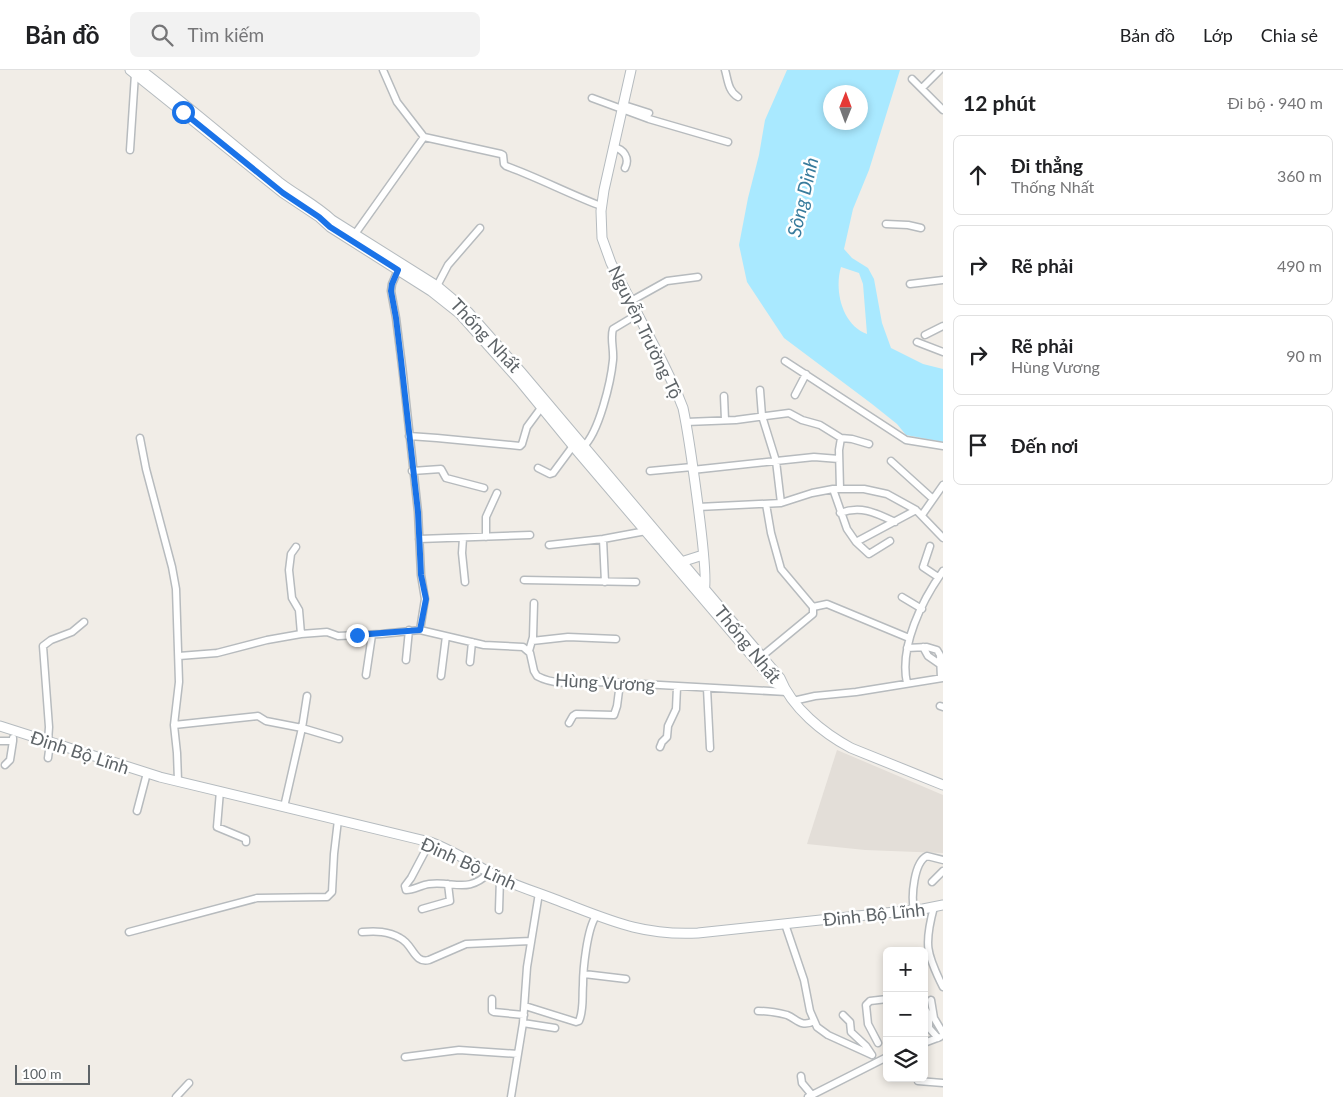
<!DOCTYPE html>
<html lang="vi">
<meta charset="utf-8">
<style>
body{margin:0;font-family:Lato,sans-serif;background:#f2f2f2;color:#202124}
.controls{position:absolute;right:15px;bottom:15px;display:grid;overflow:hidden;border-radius:8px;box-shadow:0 2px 8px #0003}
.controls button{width:45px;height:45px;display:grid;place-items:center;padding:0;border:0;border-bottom:1px solid #e0e0e0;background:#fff;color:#202124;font:25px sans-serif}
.compass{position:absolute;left:823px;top:15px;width:45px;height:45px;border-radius:50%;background:#fff;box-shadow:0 2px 8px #0003;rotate:1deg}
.scale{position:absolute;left:15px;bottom:12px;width:75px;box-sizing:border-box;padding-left:5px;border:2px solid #5e6468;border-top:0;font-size:14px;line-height:18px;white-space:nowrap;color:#5e6468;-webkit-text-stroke:4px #fff;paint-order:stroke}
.stop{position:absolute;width:15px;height:15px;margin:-11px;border:4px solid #1a73e8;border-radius:50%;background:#fff}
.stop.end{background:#1a73e8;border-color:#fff;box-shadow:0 1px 5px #0008}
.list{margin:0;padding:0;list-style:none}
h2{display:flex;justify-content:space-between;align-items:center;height:65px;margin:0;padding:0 20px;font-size:21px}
h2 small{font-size:16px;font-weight:400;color:#757577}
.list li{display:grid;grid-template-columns:32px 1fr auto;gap:15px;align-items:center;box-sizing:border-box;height:80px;margin:0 10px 10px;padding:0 10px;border:1px solid #e0e0e0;border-radius:8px}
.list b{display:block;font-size:19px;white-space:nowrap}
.list p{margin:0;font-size:16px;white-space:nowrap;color:#757577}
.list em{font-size:16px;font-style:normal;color:#757577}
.icon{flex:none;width:28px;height:28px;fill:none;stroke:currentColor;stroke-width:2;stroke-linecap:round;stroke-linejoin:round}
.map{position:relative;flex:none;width:943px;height:1027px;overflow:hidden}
header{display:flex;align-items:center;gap:30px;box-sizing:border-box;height:70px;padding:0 25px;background:#fff;border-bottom:1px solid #e0e0e0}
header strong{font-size:24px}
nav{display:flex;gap:28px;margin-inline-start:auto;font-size:18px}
.search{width:350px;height:45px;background:#f2f2f2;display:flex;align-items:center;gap:12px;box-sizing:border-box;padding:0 18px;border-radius:8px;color:#757577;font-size:19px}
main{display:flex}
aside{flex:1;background:#fff}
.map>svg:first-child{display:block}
.education{fill:#e3ded8}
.water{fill:#a9e9ff;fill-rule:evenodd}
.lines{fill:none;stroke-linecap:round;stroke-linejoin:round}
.street-casing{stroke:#b7bbbe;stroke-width:9}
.secondary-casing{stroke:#b5bbbf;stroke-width:11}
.street{stroke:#fff;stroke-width:6}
.secondary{stroke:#fff;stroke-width:9}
.route{stroke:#1a73e8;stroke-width:6}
.labels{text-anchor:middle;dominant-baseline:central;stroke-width:5;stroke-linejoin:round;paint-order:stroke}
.street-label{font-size:18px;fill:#5e6468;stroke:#fff}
.water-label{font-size:19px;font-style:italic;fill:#377b9c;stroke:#fff}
</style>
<header>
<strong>Bản đồ</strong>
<div class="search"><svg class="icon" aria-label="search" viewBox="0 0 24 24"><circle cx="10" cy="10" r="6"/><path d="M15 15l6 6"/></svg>Tìm kiếm</div>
<nav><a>Bản đồ</a><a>Lớp</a><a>Chia sẻ</a></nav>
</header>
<main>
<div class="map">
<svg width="943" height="1027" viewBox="0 0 943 1027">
<rect width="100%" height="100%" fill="#f1ede7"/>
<path class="education" d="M837 680 943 725V783L865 780 807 774Z"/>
<path class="water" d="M787 0H900L869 100 853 139 844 179 852 188 868 198 874 209 882 253 891 278 923 294 943 299V372L906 365 897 354 872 334 784 268 747 212 739 175 748 128 759 85 765 50ZM831 22H861V52H831ZM841 197 859 203 863 214 867 264C842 255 834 220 841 197Z"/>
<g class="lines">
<g class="street-casing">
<path id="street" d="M383 0 397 32 424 67 501 84 503 85 504 94 506 96C539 108 569 124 601 136
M725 0C728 10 728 21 738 27
M912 9 943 40
M922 18 940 0
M592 28 649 49 728 72
M627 36 649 43
M613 77C624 79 630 88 625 98
M130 80 135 4
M886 154 908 155 921 158
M355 164 424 67
M398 200 392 214 391 221 396 248 403 304 418 442 421 505 425 529 420 560
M910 214 943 210
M437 216 448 195 480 158
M631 231 667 211 698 207
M925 265 943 256
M917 272 943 282
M785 291 906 370 943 376
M760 320 762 346 776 391 781 433
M795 325 806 304
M724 326 725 350
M686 352 736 350 789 343 802 350 820 355 841 368 852 369 869 374
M409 366 437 368 520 376 522 374 527 357 541 338
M140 368 146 399 172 497 176 519 179 612 174 655 177 683 178 711
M583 377C599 363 611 311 613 290 614 279 610 268 613 259L638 244
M891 391 933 429
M538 398 550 404 553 403 573 376
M692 400 814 387 839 389
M412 401 441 399 446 408 484 418
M650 401 692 397
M833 419 847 459 856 472 916 440
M840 419 839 380 841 368
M698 437 781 433 812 423 833 419H864L887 424 916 440 943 468
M840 443C861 435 876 443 895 452
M922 445 943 415
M486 467V447L497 423
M463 468 462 483 465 512
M419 469 530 465
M603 469 605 512
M856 472 869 484 890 471
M549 475 603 469 646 461
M930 476 923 497 938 507
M296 477 291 484 289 500 292 528 299 540 301 564
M524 510 636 512
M902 527 922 539
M813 537 827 534 909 568
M532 571 568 567 616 569
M923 577 928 586 941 595
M907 578 927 577 937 580 940 585 941 608
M529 581 533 567 534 533
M179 586 217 583 267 570 301 564 327 562 338 566 381 564 420 560 484 575 523 577 530 583 534 601 537 606C557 617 584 612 606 612L787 622
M761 587 813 544V537L781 499 771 463 766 434
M406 590 409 560
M470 592 472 572
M366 605 372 565
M441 606 446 566
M907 613C899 577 922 530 943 501
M707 618 710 678
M793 631 815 626 856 622 943 608
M940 636 943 637
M569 653 573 646 576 644 614 645 617 636 620 613
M174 655 258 646 266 651 302 658 307 626
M0 671H13V668
M48 672 49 657 43 576 51 570 72 562 84 552
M660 677 662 672 667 667 668 656 676 639 677 617
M48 688 50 673
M5 695 10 690 13 671
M220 721 217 757 246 769V772
M284 737 302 658 339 669
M137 741 147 703
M430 772 411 808 405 816 406 820C414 820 421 815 429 814 455 811 468 824 490 802
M932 812 943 801
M934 837C924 874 926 883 943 917
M422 839 450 831 448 814
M499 840 500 808
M914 840C911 826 914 792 927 786L943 790
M785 854 804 910 810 941 817 957 828 965 872 985
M129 862 257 828 327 827 332 822 334 784 338 750
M362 862C376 861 388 861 400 868 413 874 414 894 429 890L466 874 531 871
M584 904 626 909
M492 929V941L494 942 524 945
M931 930 934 948 943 963
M525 936 576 952 579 951C584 940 582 927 583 915 583 899 587 859 596 846
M924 937 929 946V958L938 968
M758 941C767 941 779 943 787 945 797 949 801 958 814 951
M843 945 850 952 851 962 866 976 872 985
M523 953 555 958
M878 973 868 954 866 935 870 931 887 929
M924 973 940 967
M405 987 459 980 518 984
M801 1006 802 1013 812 1025
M918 1011 943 1013
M176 1027 189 1013
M511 1027 523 953 527 897 539 823
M808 1027 887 987"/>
</g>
<g class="secondary-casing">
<path id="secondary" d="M130 0 283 123 319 147 330 157 431 221 460 244 519 310 578 382 775 613 783 617
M141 0C188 36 233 75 279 112 296 125 316 135 332 150L437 216 468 242 521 302 780 608C792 638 823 663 851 678L943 715
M631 0 604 120 601 141 602 168 611 193 661 289 675 318 683 338C688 361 710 506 704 521
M678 493 703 485
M0 656 160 707 430 772C454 781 475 795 498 807 516 816 536 822 554 829 607 849 640 866 698 863L923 839 943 835"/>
</g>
<use href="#street" class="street"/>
<use href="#secondary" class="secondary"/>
</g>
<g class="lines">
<path class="route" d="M183 42 283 123 319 147 330 157 398 200 392 214 391 221 396 248 401 290 418 442 421 505 426 529 420 560 357 565"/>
</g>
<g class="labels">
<g class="street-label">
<text transform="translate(646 262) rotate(64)">Nguyễn Trường Tộ</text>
<text transform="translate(486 265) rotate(47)">Thống Nhất</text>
<text transform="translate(748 574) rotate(51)">Thống Nhất</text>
<text transform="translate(605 612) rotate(3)">Hùng Vương</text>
<text transform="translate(80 682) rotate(18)">Đinh Bộ Lĩnh</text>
<text transform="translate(469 793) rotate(24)">Đinh Bộ Lĩnh</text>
<text transform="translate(874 844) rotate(-6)">Đinh Bộ Lĩnh</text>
</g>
<g class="water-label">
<text transform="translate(802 127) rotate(-77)">Sông Dinh</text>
</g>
</g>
</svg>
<div class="controls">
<button>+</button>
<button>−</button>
<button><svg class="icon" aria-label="layers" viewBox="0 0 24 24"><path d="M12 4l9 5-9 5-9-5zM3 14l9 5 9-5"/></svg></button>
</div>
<svg class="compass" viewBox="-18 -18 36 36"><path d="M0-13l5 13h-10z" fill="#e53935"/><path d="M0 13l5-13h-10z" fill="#757577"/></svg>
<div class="scale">100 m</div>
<div class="stop" style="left:183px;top:42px"></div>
<div class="stop end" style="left:357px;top:565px"></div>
</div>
<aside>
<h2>12 phút<small>Đi bộ · 940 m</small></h2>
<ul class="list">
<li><svg class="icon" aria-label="ahead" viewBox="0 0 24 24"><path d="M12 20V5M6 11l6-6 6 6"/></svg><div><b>Đi thẳng</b><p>Thống Nhất</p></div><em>360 m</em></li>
<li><svg class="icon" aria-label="right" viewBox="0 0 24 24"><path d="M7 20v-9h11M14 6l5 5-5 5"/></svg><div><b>Rẽ phải</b></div><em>490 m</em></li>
<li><svg class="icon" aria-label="right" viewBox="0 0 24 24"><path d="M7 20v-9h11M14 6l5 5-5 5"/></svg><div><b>Rẽ phải</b><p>Hùng Vương</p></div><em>90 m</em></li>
<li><svg class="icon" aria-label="arrive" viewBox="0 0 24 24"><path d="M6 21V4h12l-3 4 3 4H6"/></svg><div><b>Đến nơi</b></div></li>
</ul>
</aside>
</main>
